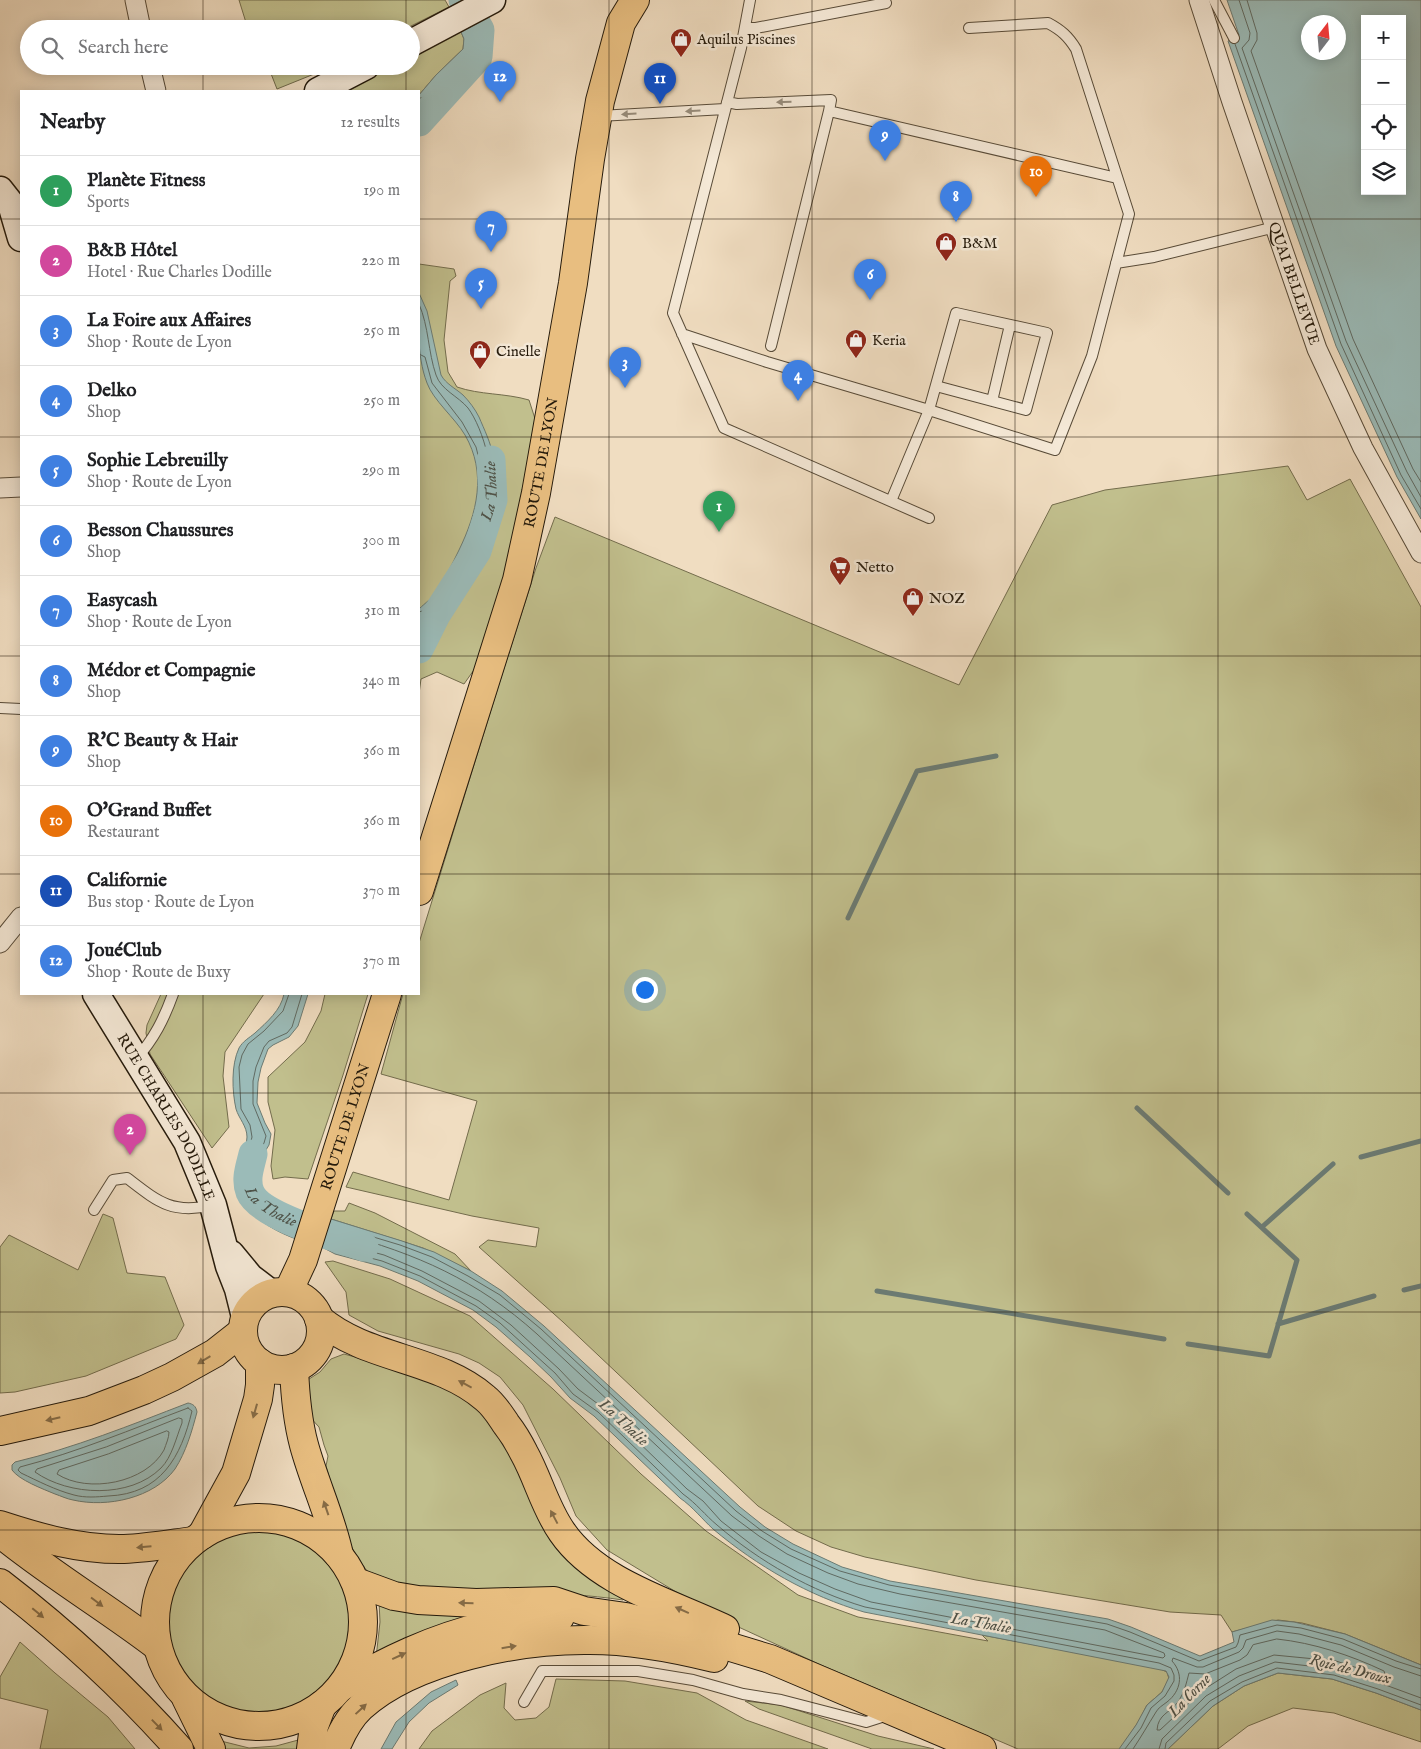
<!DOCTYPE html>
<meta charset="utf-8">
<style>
body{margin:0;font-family:"IM FELL English",serif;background:#f2f2f2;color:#202124}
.controls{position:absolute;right:15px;top:15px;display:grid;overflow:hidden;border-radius:0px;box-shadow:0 2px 12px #0003}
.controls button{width:45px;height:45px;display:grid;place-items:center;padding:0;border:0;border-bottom:1px solid #e0e0e0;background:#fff;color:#202124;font:25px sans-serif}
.compass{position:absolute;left:1301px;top:15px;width:45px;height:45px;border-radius:50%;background:#fff;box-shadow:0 2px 12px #0003;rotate:16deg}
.you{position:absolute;left:644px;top:989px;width:18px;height:18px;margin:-12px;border:4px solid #fff;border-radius:50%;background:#1a73e8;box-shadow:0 0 0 8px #1a73e833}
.badge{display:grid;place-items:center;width:32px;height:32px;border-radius:50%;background:#0b8043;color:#fff;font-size:16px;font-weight:700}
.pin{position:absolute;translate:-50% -41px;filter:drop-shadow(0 1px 2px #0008)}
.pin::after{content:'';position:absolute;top:26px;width:18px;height:15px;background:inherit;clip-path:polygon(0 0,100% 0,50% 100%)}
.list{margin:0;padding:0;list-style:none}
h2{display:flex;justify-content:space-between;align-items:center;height:65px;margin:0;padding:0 20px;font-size:21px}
h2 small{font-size:16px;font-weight:400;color:#757577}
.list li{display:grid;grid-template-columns:32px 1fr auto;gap:15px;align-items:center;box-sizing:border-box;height:70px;padding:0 20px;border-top:1px solid #e0e0e0}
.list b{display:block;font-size:19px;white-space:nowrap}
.list p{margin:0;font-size:16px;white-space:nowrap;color:#757577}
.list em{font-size:16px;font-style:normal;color:#757577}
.icon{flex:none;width:28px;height:28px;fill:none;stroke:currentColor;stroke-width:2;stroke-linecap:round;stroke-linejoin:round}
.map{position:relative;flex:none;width:1421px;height:1749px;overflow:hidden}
.search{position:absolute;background:#fff;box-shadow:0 2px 12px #0003;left:20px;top:20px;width:400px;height:55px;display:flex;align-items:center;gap:12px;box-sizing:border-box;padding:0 18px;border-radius:28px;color:#757577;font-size:19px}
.panel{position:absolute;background:#fff;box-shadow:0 2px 12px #0003;left:20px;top:90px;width:400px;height:905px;border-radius:0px}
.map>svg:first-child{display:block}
.green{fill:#c1bf8d;stroke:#736c4c}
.water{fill:#9bbbb8;stroke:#6c7b73;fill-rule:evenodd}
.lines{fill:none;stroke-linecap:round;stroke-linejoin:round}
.shore{stroke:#606a62;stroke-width:1}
.stream{stroke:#6c7b73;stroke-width:5}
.river{stroke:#9bbbb8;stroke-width:29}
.service-casing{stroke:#584b38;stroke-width:12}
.minor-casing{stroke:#584b38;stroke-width:21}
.secondary-casing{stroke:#251a0b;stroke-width:29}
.primary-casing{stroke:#251a0b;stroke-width:30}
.service{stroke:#f5e9d7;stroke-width:10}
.minor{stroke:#f5e9d7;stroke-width:19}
.secondary{stroke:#f5e9d7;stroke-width:26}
.primary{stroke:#e8be80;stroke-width:28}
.oneway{fill:#978c7b}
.oneway2{fill:#866c46}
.grid{fill:none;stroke:#251a0b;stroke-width:1;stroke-opacity:0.55}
.labels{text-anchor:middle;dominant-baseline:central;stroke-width:5;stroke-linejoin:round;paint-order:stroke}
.poi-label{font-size:15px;fill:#251a0b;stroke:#f5e9d7;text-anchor:start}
.street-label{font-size:15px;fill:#251a0b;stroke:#f5e9d7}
.water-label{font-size:16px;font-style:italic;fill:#4e5248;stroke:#f5e9d7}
</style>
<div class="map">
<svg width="1421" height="1749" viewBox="0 0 1421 1749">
<rect width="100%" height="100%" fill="#f0ddc1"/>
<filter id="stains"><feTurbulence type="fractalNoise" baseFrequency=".004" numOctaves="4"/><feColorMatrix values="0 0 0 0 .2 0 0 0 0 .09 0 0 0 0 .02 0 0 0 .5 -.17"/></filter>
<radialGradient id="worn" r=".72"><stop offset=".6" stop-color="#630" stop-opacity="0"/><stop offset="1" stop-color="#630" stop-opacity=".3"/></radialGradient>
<path class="green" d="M239 0H445L449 7 405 29H248Z
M458 25 464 39 463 49 436 75 419 95V91H347L360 81 386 66H411V52Z
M268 66H334L277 89Z
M419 224V264L454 269 456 276 450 281 444 340 448 372 457 387C480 395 505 393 529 400L538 428 523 503 483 657 464 684 437 672 421 679 419 694Z
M1288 466 1307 500 1350 479 1421 607V1665L1345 1634 1302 1623 1278 1620 1232 1632 1221 1615 1170 1612 976 1580 865 1557 831 1547 796 1531 758 1506 563 1322 479 1247 488 1240 536 1247 539 1228 472 1216 346 1187 353 1172 449 1200 477 1101 381 1074 403 994H419V943L499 684 536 568 555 517 959 685 1052 505 1105 490Z
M161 994H264L225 1052 223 1076 229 1127 212 1148 150 1054 146 1033 147 1025Z
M325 994H368L343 1075 308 1179 285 1177 273 1179 271 1166 275 1130 268 1102V1077L305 1042 321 1011Z
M349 1203 375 1213 455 1254 471 1271 423 1248 331 1219 334 1211H345Z
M103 1214 113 1218 127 1273 165 1277 184 1325 176 1339 86 1376 15 1392 0 1393V1247L9 1235 78 1270Z
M333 1261 390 1279 470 1316 553 1389 641 1474 706 1531 798 1595 858 1617 988 1641 982 1635 1158 1668 1167 1672 1169 1679 1162 1692 1147 1705 1139 1721 1120 1749H1018L821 1665 719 1618 607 1550 576 1516 560 1478 523 1405 500 1377 479 1363 459 1354 378 1331 349 1315 346 1292 325 1262Z
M344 1354 439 1380 469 1397 628 1595 623 1600C589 1595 554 1593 520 1592 475 1590 427 1596 384 1581 379 1579 373 1578 370 1574 343 1545 337 1502 326 1466L328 1456 324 1445 319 1427 307 1414 306 1381 320 1372 331 1359Z
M167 1625a94 94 0 1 1 188 0a94 94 0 1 1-188 0Z
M379 1601 469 1612 471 1620 376 1658 380 1622Z
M20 1642 55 1673 108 1717 135 1749H40L48 1710 0 1698V1677Z
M1278 1673 1332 1679 1376 1693 1421 1710V1742L1334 1713 1293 1708 1248 1726 1218 1749H1168L1213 1706 1244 1686Z
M556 1679 625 1681 697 1693 746 1720 828 1749H419L432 1731 480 1695 506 1683 504 1708 515 1720 536 1718 549 1707Z
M745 1701 781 1705 878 1736 934 1749H872L759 1709Z
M213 1739 249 1748 276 1746 302 1739V1749H218Z"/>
<path class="water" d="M1227 0H1421V519L1397 477 1336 346 1228 41 1239 35ZM1365 19H1402V191H1365ZM1308 22H1338V52H1308Z
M479 14 488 35V39L483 49 463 75 419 121V95L436 75 463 49 464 39 458 25Z
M419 293 427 311 441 375C446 384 455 388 463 395 469 401 475 409 479 417 484 429 491 443 493 456 500 500 477 561 453 597 441 615 427 629 419 648V609C425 603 433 598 437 590 446 578 452 564 459 550 477 513 487 473 465 435 455 418 433 400 427 383 416 354 419 323 419 293Z
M284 994H308L298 1026 289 1037 273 1045 268 1049 261 1068 258 1082 257 1103 265 1123 271 1134 269 1145 261 1158 257 1173 256 1186 241 1200C226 1179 246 1158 247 1137 247 1126 239 1119 236 1109 232 1091 231 1065 239 1048 243 1041 249 1038 255 1033 267 1022 281 1010 284 994Z
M262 1194 276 1205 304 1214 296 1239C277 1232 262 1223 248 1210Z
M331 1219 402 1241 434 1252 471 1271 502 1291 544 1326 740 1507 765 1527 793 1544 842 1567 890 1581 1108 1619 1131 1627 1200 1656 1234 1642 1232 1632 1272 1620 1294 1622 1345 1634 1421 1665V1710L1376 1693 1332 1679 1278 1673 1244 1686 1213 1706 1168 1749H1119L1136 1725 1147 1705 1162 1692 1169 1677 1166 1671 864 1612C809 1596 757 1566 713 1529 702 1519 693 1507 680 1498L594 1416 570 1398 551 1377 530 1357 496 1327 473 1310 418 1281 380 1266 335 1254 322 1247Z
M188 1403C193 1404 196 1406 197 1412 192 1431 186 1452 175 1469 154 1498 107 1508 73 1500 67 1499 61 1496 55 1494 43 1489 19 1480 12 1470V1465L15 1462C74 1448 131 1425 188 1403Z
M456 1680 458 1685 429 1703 409 1722 392 1749H381L396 1722 431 1692Z"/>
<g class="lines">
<path class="shore" d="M1239 0 1250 33 1249 40 1242 48 1346 341 1407 472 1421 497
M1247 0 1257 33V40L1251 51 1353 339 1413 469 1421 482
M1235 44 1341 344 1401 475 1421 509
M419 98H423L427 94 440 79 467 52 469 39 466 30
M419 113C436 97 476 60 483 38L478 24
M419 304C429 327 428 352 436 375 441 390 458 396 468 408 483 428 499 481 485 503L482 501 483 475 476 447 462 422 432 383 425 357 419 354
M419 612C440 610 464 551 472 532H476L477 534 470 553 453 587 419 636
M289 994 283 1011 264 1031 248 1044 242 1055 239 1067 241 1109 250 1125 252 1137 241 1180V1187L243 1189 251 1183 256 1156 264 1143 266 1136 253 1104V1081L256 1067 264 1047 269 1041 287 1033 292 1027 302 994
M261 1202H264L274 1209 295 1217 296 1219 292 1231C281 1231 262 1219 256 1209Z
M340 1233C417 1254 477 1280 537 1334L732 1516 759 1536 787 1554 828 1573 858 1584 900 1594 1105 1630 1164 1653 1165 1656 1163 1658 871 1602 835 1589 799 1573 761 1552 721 1521 703 1501 687 1489 602 1407 578 1389 559 1369 511 1325 479 1301 422 1271 384 1255 339 1243 336 1240 338 1234Z
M188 1408 192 1411C181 1457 161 1494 108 1496 97 1497 85 1498 74 1495 55 1490 38 1481 21 1473L18 1470 20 1467C78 1452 132 1429 188 1408Z
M179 1418 182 1419V1423C176 1438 172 1457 161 1468 130 1499 69 1496 35 1472L37 1469 106 1447Z
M167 1431 169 1432C169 1438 166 1444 164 1450 146 1483 88 1494 57 1474L59 1470 108 1454Z
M1277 1639C1314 1643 1350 1655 1384 1671L1385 1674 1382 1676 1336 1661 1274 1655 1236 1669 1203 1690 1160 1730H1157C1158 1714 1170 1713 1178 1702 1185 1691 1186 1684 1189 1673L1205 1674 1240 1660 1247 1655 1253 1645Z
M1125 1749 1141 1728 1151 1708 1165 1696 1174 1681V1675L1171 1668 1159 1663 865 1607C811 1591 760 1562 717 1525 705 1515 697 1504 683 1494L598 1412 573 1394 555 1373 534 1354 500 1323 476 1306 420 1276 382 1261 344 1251 329 1245 328 1243 334 1227 337 1226 400 1245 432 1257 468 1276 500 1295 541 1329 736 1511 762 1531 791 1549 840 1571 889 1585 1107 1624 1130 1632 1199 1661 1236 1647 1238 1643 1240 1635 1277 1625 1301 1628 1343 1639 1396 1661 1421 1669
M1133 1749C1141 1737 1148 1725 1156 1712 1158 1708 1163 1705 1167 1702 1181 1691 1184 1674 1172 1661L1173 1658 1197 1667H1203L1239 1652 1243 1648 1246 1640 1277 1631 1299 1634 1341 1645 1394 1667 1421 1676
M1159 1749 1162 1739 1206 1696 1239 1676 1275 1662 1335 1669 1380 1683 1421 1698
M1165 1749 1166 1743 1210 1701 1242 1682 1277 1668 1334 1675 1378 1689 1421 1705"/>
<path class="stream" d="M848 918 917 771 996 756
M1137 1108 1228 1193
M1361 1157 1421 1141
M1262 1227 1333 1164
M1404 1290 1421 1286
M877 1291 1164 1339
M1278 1324 1374 1296
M1188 1344 1269 1356 1297 1260 1247 1214"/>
<g class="river">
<path d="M419 122 478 57 480 30 463 0"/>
<path id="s1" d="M419 649 436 615 477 551 493 500 491 460"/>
<path id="s2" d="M253 1154C250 1167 245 1179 250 1192 260 1217 339 1238 364 1247"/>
</g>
<g class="service-casing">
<path id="service" d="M750 0 741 48 673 313 724 428 929 518
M1214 0 1234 38
M745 28H756L886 3
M727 102 737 104 831 100 829 111 1117 178
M599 116 725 109
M1116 263 1154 257 1275 227
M682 334 767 362 929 410 956 313 1047 333 1026 410 936 386
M771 346 829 111
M992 401 1010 325
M891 501 929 410 1055 450 1092 356 1129 214 1076 49C1068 36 1061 30 1048 23L969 28
M0 708 21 709
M136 1059C154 1039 164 1019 173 994
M94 1210 113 1180 127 1178C157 1201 172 1215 212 1205
M524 1702 542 1671H638L693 1680 743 1694 781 1700 866 1722 888 1715"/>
</g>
<g class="minor-casing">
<g id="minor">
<path d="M135 0 141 29"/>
<path id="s3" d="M1199 0 1232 102 1317 349 1363 448 1421 553"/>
<path d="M150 66 156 91"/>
<path d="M0 488 21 487"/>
<path d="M0 943 21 917"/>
</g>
</g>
<g class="secondary-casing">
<g id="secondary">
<path d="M411 43 492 0"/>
<path d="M318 91 366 66"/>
<path d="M0 190 11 204 21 238"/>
<path id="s4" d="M96 994 187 1142 213 1205 229 1266 238 1289 245 1317"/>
<path d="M231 1254 250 1277 271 1293"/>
</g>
</g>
<g class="primary-casing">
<g id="primary">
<path id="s5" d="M419 891 517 580 536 493 573 283 590 159 600 101 621 23 635 0"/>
<circle cx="282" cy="1331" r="39"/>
<path id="s6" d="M288 1292 303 1260 387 994"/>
<path d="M319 1319C367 1360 438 1357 485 1398 494 1405 500 1415 506 1424 513 1433 519 1443 524 1453 538 1478 545 1508 562 1532 597 1583 671 1603 725 1629"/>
<path d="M294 1368C295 1394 297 1419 304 1445 314 1482 331 1517 339 1555"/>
<path d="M0 1431 89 1411 144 1390 172 1377 215 1353 243 1331"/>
<circle cx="259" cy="1622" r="104"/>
<path d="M0 1525C40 1538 81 1550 124 1549 147 1548 170 1544 193 1541"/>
<path d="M0 1533C50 1574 106 1607 157 1646"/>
<path d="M202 1535 236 1473 258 1399 260 1385V1363"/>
<path d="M356 1582 394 1596 418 1600 476 1603 554 1601 584 1611 626 1617 658 1625 770 1659 982 1749"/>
<path d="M0 1583C65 1633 125 1688 179 1749"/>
<path d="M341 1687C386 1661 433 1638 485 1626 509 1621 536 1623 560 1617"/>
<path d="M186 1698 211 1749"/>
<path d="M311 1749 314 1726 322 1705"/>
<path d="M335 1749C341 1734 348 1719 361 1707 414 1659 520 1639 590 1640 632 1640 674 1648 714 1658"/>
</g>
</g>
<use href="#service" class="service"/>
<use href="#minor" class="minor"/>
<use href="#secondary" class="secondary"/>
<use href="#primary" class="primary"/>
</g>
<defs><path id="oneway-solid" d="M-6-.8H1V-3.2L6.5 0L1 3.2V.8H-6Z" transform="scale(1.25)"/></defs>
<g class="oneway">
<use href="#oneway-solid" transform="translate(784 102) rotate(178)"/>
<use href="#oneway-solid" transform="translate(693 111) rotate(177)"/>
<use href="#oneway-solid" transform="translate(629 114) rotate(177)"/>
</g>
<g class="oneway2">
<use href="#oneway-solid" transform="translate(204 1360) rotate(149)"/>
<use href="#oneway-solid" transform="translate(465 1384) rotate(-152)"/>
<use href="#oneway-solid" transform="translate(255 1411) rotate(106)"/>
<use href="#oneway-solid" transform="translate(53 1419) rotate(167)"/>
<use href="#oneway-solid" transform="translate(326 1508) rotate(-109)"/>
<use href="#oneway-solid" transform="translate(554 1517) rotate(-118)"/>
<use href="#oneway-solid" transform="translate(144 1547) rotate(175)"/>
<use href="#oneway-solid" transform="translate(97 1602) rotate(37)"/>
<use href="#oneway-solid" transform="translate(466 1603) rotate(-179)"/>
<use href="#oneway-solid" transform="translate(682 1610) rotate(-156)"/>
<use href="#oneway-solid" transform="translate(38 1613) rotate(40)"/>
<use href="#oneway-solid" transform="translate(509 1647) rotate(-9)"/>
<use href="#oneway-solid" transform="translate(399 1656) rotate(-25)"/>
<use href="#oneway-solid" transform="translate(361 1709) rotate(-43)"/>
<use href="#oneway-solid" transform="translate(157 1725) rotate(46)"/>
</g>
<path class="grid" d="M203 0V29M406 0V29M609 0V1749M812 0V1749M1015 0V1749M1218 0V1749M203 66V91M406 66V91M0 219H21M419 219H1421M0 437H21M419 437H1421M0 656H21M419 656H1421M0 874H21M419 874H1421M203 994V1749M406 994V1749M0 1093H1421M0 1312H1421M0 1530H1421"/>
<defs>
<g id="shop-pin" transform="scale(1.125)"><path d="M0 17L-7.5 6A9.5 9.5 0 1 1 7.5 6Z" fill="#8f2418" stroke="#f5e9d7"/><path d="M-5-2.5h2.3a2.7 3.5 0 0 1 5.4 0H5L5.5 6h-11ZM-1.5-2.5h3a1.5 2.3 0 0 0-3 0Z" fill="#fff"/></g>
<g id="supermarket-pin" transform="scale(1.125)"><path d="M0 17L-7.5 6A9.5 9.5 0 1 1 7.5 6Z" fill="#8f2418" stroke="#f5e9d7"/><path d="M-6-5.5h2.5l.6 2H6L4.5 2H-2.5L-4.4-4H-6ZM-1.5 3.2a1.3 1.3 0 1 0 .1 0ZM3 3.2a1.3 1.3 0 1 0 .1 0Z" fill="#fff"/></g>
</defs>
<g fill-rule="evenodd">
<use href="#shop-pin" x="681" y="39"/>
<use href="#shop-pin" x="946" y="243"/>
<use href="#shop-pin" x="856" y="340"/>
<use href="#shop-pin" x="480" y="351"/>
<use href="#supermarket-pin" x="840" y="567"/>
<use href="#shop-pin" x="913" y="598"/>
</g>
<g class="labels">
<g class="poi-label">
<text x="697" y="39">Aquilus Piscines</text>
<text x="962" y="243">B&amp;M</text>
<text x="872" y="340">Keria</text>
<text x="496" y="351">Cinelle</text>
<text x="856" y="567">Netto</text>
<text x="929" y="598">NOZ</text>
</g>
<g class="street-label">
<text stroke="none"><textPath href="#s3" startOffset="299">QUAI BELLEVUE</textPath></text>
<text stroke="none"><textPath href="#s5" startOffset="446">ROUTE DE LYON</textPath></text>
<text stroke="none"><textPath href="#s4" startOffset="142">RUE CHARLES DODILLE</textPath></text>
<text stroke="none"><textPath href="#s6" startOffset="175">ROUTE DE LYON</textPath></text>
</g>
<g class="water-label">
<text stroke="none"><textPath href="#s1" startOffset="176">La Thalie</textPath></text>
<text stroke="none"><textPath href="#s2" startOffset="65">La Thalie</textPath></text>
<text transform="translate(623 1423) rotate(43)">La Thalie</text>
<text transform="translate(981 1624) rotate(10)">La Thalie</text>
<text transform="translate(1350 1670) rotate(14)">Roie de Droux</text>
<text transform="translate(1190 1696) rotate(-46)">La Corne</text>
</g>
</g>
<rect width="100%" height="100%" filter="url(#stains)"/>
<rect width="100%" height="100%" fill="url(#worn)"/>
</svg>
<div class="controls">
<button>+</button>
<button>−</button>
<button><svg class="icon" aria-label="locate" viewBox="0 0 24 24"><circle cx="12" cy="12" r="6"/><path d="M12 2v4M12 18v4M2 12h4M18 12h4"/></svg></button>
<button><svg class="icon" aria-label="layers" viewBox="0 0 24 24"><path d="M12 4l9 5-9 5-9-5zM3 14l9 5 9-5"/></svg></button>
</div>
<svg class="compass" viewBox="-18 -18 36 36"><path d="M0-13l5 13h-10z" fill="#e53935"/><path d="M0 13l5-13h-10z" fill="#757577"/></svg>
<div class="you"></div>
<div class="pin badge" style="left:719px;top:532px;background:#2e9e5b">1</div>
<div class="pin badge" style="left:130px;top:1155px;background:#d1479c">2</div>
<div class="pin badge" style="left:625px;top:388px;background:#3f7fe0">3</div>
<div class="pin badge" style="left:798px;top:401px;background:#3f7fe0">4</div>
<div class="pin badge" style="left:481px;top:309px;background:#3f7fe0">5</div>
<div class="pin badge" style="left:870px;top:300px;background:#3f7fe0">6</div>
<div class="pin badge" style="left:491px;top:252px;background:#3f7fe0">7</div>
<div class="pin badge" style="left:956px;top:222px;background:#3f7fe0">8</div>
<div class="pin badge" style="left:885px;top:161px;background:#3f7fe0">9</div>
<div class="pin badge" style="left:1036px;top:197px;background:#e8710a">10</div>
<div class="pin badge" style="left:660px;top:104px;background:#1a4fb4">11</div>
<div class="pin badge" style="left:500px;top:102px;background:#3f7fe0">12</div>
<div class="search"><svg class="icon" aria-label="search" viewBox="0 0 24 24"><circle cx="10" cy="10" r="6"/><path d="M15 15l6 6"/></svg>Search here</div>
<section class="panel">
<h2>Nearby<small>12 results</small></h2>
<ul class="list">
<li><span class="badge" style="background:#2e9e5b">1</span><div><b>Planète Fitness</b><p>Sports</p></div><em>190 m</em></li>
<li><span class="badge" style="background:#d1479c">2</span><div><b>B&amp;B Hôtel</b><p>Hotel · Rue Charles Dodille</p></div><em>220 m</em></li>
<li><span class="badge" style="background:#3f7fe0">3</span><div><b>La Foire aux Affaires</b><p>Shop · Route de Lyon</p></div><em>250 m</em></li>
<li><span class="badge" style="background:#3f7fe0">4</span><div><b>Delko</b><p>Shop</p></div><em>250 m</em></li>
<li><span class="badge" style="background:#3f7fe0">5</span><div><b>Sophie Lebreuilly</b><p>Shop · Route de Lyon</p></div><em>290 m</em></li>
<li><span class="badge" style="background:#3f7fe0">6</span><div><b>Besson Chaussures</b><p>Shop</p></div><em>300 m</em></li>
<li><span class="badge" style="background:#3f7fe0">7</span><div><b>Easycash</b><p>Shop · Route de Lyon</p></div><em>310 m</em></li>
<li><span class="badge" style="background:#3f7fe0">8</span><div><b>Médor et Compagnie</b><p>Shop</p></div><em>340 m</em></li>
<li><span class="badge" style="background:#3f7fe0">9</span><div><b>R'C Beauty &amp; Hair</b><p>Shop</p></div><em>360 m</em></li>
<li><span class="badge" style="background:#e8710a">10</span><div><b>O'Grand Buffet</b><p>Restaurant</p></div><em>360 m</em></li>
<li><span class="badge" style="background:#1a4fb4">11</span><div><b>Californie</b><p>Bus stop · Route de Lyon</p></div><em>370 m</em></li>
<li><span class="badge" style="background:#3f7fe0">12</span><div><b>JouéClub</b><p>Shop · Route de Buxy</p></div><em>370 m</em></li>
</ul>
</section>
</div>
